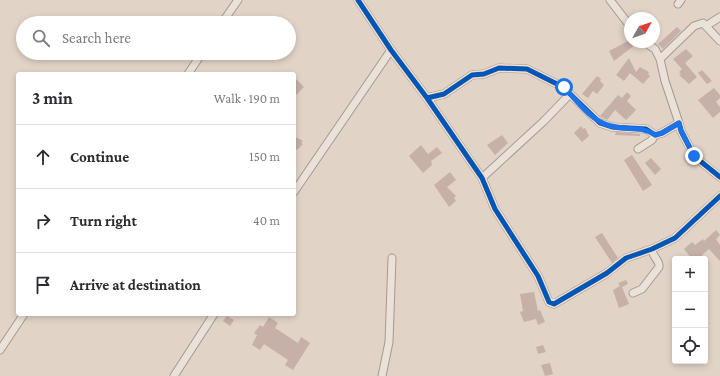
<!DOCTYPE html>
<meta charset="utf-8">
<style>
body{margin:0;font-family:"Crimson Pro",serif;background:#f2f2f3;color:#2b2b33}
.controls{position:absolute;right:12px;bottom:12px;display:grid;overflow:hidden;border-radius:4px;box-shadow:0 2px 6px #0003}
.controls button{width:36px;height:36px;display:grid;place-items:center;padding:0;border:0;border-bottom:1px solid #e1e1e2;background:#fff;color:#2b2b33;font:20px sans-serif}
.compass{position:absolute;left:624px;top:12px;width:36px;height:36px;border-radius:50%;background:#fff;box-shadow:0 2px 6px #0003;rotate:50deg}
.stop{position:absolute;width:12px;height:12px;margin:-9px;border:3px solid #1a73e8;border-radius:50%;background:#fff}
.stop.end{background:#1a73e8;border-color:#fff;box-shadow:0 1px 4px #0008}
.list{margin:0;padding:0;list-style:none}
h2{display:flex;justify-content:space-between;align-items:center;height:52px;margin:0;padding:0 16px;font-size:17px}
h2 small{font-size:13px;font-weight:400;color:#7c7c81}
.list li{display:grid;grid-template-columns:26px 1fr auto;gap:12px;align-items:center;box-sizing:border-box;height:64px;padding:0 16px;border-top:1px solid #e1e1e2}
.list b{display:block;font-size:15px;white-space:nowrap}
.list em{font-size:13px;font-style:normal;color:#7c7c81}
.icon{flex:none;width:22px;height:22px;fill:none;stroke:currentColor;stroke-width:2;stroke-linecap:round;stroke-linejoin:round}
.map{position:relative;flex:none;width:720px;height:376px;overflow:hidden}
.search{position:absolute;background:#fff;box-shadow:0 2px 6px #0003;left:16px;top:16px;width:280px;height:44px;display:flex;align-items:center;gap:10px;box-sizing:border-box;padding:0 14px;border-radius:22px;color:#7c7c81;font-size:15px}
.panel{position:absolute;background:#fff;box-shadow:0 2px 6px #0003;left:16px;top:72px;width:280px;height:244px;border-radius:4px}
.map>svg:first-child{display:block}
.building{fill:#c6b0a8}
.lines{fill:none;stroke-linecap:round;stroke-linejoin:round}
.street-casing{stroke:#a69991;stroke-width:9}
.street{stroke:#eae1d9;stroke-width:7}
.cycleway-casing{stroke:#f5decb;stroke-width:8}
.cycleway{stroke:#0057b8;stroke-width:5}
.route{stroke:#1a73e8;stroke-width:5}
</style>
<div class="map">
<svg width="720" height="376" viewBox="0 0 720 376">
<rect width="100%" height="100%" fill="#e2d3c7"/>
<path class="building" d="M677 27 681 31 663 49 658 44Z
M630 40V42H639L614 61 609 51Z
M686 49 693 56 685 63 697 77 689 84 679 75 681 74 679 72 682 69 673 59Z
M629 58 636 72 640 67 649 72 648 74 650 76 643 84 630 73 624 81 616 75Z
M702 70 712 81 707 84 698 73Z
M597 76 601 79 600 81 604 85 597 94 593 91 588 98 582 94Z
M294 77 304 87 296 95 294 93Z
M714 88 720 95V98L716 102 720 107V112L713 118 698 100Z
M627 92 631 96 627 101 636 110 626 120 615 110 607 120 600 116 618 95 622 98Z
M581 126 583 129 585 128 589 136 582 142 574 133Z
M616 132 640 134V136L615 135Z
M502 135 508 143 495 155 487 145Z
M294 136 303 141 301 143 303 144 297 150 294 147Z
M421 145 428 154 437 147 442 153 431 161 432 165 423 173 409 156Z
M632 155 652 185 643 191 624 160Z
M651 158 661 169 655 175 645 163Z
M450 172 456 180 447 187 456 196 454 198 456 201 449 207 434 185Z
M716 230 720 235 716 239 720 245V261L709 249 702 255 705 259H692L684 249 692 242 695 245 703 239 704 241Z
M602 233 618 258 612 263 595 237Z
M626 280 628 284 622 287 629 304 619 308 613 290 620 286 618 283Z
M534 292 538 311 540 310 545 322 538 325 536 319 524 322 520 312 523 311 520 294Z
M227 316 234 320 230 326 223 321Z
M269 317 278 323 275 328 298 343 301 337 310 343 293 370 285 365 288 360 264 344 260 350 252 345 257 335 254 333 260 325 263 327Z
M543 345 546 352 538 354 536 347Z
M550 363 553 374 545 376 541 365Z"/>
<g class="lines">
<g class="street-casing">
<path id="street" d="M358 0 391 50 427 98 444 94 472 75 484 74 499 68 527 69 563 87 600 123 612 127 646 129 655 135 662 133 679 123 681 131 694 156 720 177
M610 0 630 26
M678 4 681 0
M222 23 238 0
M706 26 720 17
M644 42 655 49 660 59 665 81 679 123
M660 59 694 26 703 23 720 41
M188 74 202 53
M427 98 482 178 495 209 538 276 549 302 554 304 607 273 626 258 652 249 675 238 720 196
M638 149 652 140 655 135
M482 178 544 121 570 94
M294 192 391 50
M633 293 642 289 659 267C660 260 652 257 652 249
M0 350 24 314
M174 376 214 314
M382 376 389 342 392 258"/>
</g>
<use href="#street" class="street"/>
<g class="cycleway-casing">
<path id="cycleway" d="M358 0 391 50 427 98 444 94 472 75 484 74 499 68 527 69 563 87 600 123 612 127 646 129 655 135 662 133 679 123 681 131 694 156 720 177
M427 98 482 178 495 209 538 276 549 302 554 304 607 273 626 258 652 249 675 238 720 196"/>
</g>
<use href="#cycleway" class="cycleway"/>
</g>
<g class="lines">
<path class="route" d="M564 87C577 101 591 121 611 126 627 131 639 125 656 135L662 133 679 123 681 130 694 156"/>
</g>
</svg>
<div class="controls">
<button>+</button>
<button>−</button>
<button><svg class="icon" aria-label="locate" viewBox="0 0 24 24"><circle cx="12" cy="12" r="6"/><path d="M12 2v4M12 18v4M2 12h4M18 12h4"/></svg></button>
</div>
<svg class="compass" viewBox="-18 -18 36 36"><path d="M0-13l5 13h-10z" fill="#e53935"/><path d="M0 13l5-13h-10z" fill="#7c7c81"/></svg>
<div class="stop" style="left:564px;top:87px"></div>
<div class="stop end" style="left:694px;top:156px"></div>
<div class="search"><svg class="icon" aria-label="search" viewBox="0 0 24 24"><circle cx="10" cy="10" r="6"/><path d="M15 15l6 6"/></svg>Search here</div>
<section class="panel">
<h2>3 min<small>Walk · 190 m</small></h2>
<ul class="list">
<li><svg class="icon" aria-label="ahead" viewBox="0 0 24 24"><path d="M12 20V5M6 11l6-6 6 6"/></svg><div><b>Continue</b></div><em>150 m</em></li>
<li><svg class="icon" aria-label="right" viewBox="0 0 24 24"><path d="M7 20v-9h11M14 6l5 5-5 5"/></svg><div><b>Turn right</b></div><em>40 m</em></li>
<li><svg class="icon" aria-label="arrive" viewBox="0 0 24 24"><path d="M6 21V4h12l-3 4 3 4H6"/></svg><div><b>Arrive at destination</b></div></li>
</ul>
</section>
</div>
